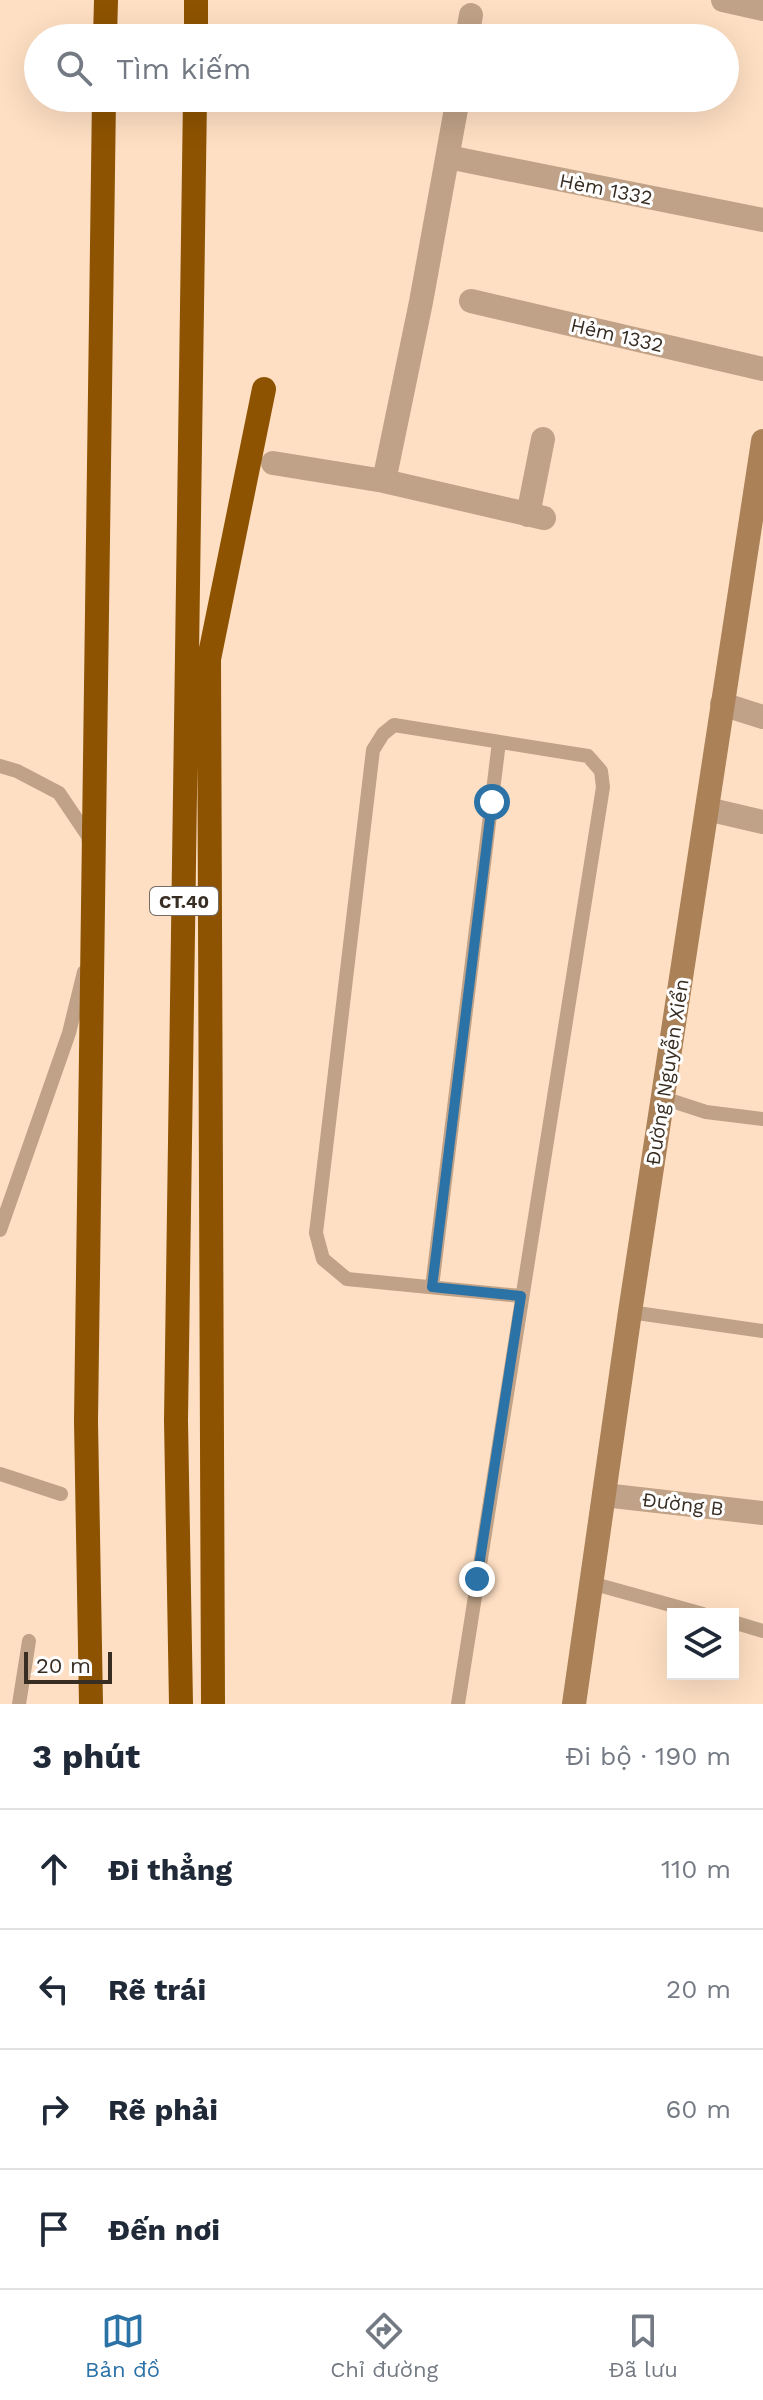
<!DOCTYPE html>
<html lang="vi">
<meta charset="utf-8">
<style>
body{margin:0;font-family:"Work Sans",sans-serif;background:#f2f2f3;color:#1f2937}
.controls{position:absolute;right:24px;bottom:24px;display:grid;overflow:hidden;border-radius:0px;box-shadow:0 8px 32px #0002}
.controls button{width:72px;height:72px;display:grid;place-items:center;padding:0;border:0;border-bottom:2px solid #e0e1e3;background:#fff;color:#1f2937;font:40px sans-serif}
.scale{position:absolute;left:24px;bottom:20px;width:88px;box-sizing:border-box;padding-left:8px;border:4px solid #382d22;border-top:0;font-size:22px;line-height:28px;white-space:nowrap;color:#382d22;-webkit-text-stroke:6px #fff;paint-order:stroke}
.stop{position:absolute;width:24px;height:24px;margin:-18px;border:6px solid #2b72a7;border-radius:50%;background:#fff}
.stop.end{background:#2b72a7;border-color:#fff;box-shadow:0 2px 8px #0008}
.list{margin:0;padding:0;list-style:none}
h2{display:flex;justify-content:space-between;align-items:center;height:104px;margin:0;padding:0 32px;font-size:34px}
h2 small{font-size:26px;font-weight:400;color:#747a83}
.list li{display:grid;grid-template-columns:52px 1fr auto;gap:24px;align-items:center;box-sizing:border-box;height:120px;padding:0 32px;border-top:2px solid #e0e1e3}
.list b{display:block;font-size:30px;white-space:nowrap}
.list em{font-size:26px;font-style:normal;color:#747a83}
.icon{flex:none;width:44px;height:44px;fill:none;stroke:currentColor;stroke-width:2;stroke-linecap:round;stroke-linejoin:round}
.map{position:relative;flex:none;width:763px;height:1704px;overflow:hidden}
.search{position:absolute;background:#fff;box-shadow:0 8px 32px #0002;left:24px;right:24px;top:24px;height:88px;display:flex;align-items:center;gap:20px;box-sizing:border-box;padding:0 28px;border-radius:44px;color:#747a83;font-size:30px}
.sheet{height:584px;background:#fff}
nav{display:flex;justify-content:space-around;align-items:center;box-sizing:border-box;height:112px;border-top:2px solid #e0e1e3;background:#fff;font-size:22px;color:#747a83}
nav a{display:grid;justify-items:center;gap:4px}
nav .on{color:#2b72a7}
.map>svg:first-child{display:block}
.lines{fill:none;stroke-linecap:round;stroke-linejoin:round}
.lane{stroke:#bfa287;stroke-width:14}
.street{stroke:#bfa287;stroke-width:24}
.secondary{stroke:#ab8158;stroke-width:24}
.highway{stroke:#8e5300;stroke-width:24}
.route{stroke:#2b72a7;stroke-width:10}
.labels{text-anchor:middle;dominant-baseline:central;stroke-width:6;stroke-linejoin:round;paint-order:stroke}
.shield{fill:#fff;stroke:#746c64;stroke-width:2}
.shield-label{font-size:18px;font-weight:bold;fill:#382d22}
.street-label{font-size:20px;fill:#382d22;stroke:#fff}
</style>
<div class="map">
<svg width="763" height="1704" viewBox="0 0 763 1704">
<rect width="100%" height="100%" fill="#fedfc3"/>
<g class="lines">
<path class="lane" d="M0 766 17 771 59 793 88 836 89 844
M663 1098 706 1112 763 1119
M0 1230 69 1033 84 972
M432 1287 499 742
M630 1312 763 1331
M0 1474 61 1494
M591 1583 703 1614
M733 1622 763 1631
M19 1704 29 1641
M458 1704 603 787 601 771 588 756 394 725 383 734 373 750 316 1233 323 1259 347 1279 521 1296"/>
<path class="street" d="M723 0 763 9
M467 38 471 15
M458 98 421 302 384 481 544 518
M448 157 763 220
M471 301 763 369
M273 463 384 481
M528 515 543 439
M722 704 763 717
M707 809 763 822
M604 1495 763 1513"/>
<path class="secondary" d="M574 1704 630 1312 763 441"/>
<path class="highway" d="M105 38 106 0
M196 38V0
M91 1704 86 1421 104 98
M181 1704 176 1420 195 98
M213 1704 209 659 264 389"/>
</g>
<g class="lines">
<path class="route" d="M477 1579 521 1296 432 1287 492 802"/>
</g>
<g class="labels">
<rect class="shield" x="150" y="887" width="68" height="28" rx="6"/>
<g class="shield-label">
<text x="184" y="901">CT.40</text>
</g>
<g class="street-label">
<text transform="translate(606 189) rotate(11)">Hèm 1332</text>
<text transform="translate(617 335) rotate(13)">Hẻm 1332</text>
<text transform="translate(667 1072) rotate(-81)">Đường Nguyễn Xiển</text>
<text transform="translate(683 1504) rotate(7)">Đường B</text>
</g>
</g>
</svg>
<div class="controls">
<button><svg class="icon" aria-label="layers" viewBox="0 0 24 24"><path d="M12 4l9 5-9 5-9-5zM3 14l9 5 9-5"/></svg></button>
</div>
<div class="scale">20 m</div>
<div class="stop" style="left:492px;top:802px"></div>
<div class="stop end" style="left:477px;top:1579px"></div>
<div class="search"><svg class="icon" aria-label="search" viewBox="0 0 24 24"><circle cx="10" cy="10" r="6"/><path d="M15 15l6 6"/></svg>Tìm kiếm</div>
</div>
<section class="sheet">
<h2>3 phút<small>Đi bộ · 190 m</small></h2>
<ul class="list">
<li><svg class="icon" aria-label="ahead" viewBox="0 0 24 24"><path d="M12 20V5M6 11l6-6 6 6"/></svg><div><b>Đi thẳng</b></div><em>110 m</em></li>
<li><svg class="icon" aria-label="left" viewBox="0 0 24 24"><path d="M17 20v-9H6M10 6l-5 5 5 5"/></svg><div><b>Rẽ trái</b></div><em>20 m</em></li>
<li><svg class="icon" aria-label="right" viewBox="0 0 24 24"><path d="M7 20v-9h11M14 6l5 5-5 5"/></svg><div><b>Rẽ phải</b></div><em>60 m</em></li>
<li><svg class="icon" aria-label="arrive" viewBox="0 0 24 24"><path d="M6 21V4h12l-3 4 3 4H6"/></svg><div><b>Đến nơi</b></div></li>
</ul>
</section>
<nav>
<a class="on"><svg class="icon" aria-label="map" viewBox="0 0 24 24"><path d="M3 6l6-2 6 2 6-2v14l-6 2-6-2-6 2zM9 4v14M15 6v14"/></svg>Bản đồ</a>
<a><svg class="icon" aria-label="directions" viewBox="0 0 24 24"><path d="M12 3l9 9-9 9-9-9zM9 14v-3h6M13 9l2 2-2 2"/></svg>Chỉ đường</a>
<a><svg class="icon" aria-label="saved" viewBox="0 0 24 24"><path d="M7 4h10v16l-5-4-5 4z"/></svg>Đã lưu</a>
</nav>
